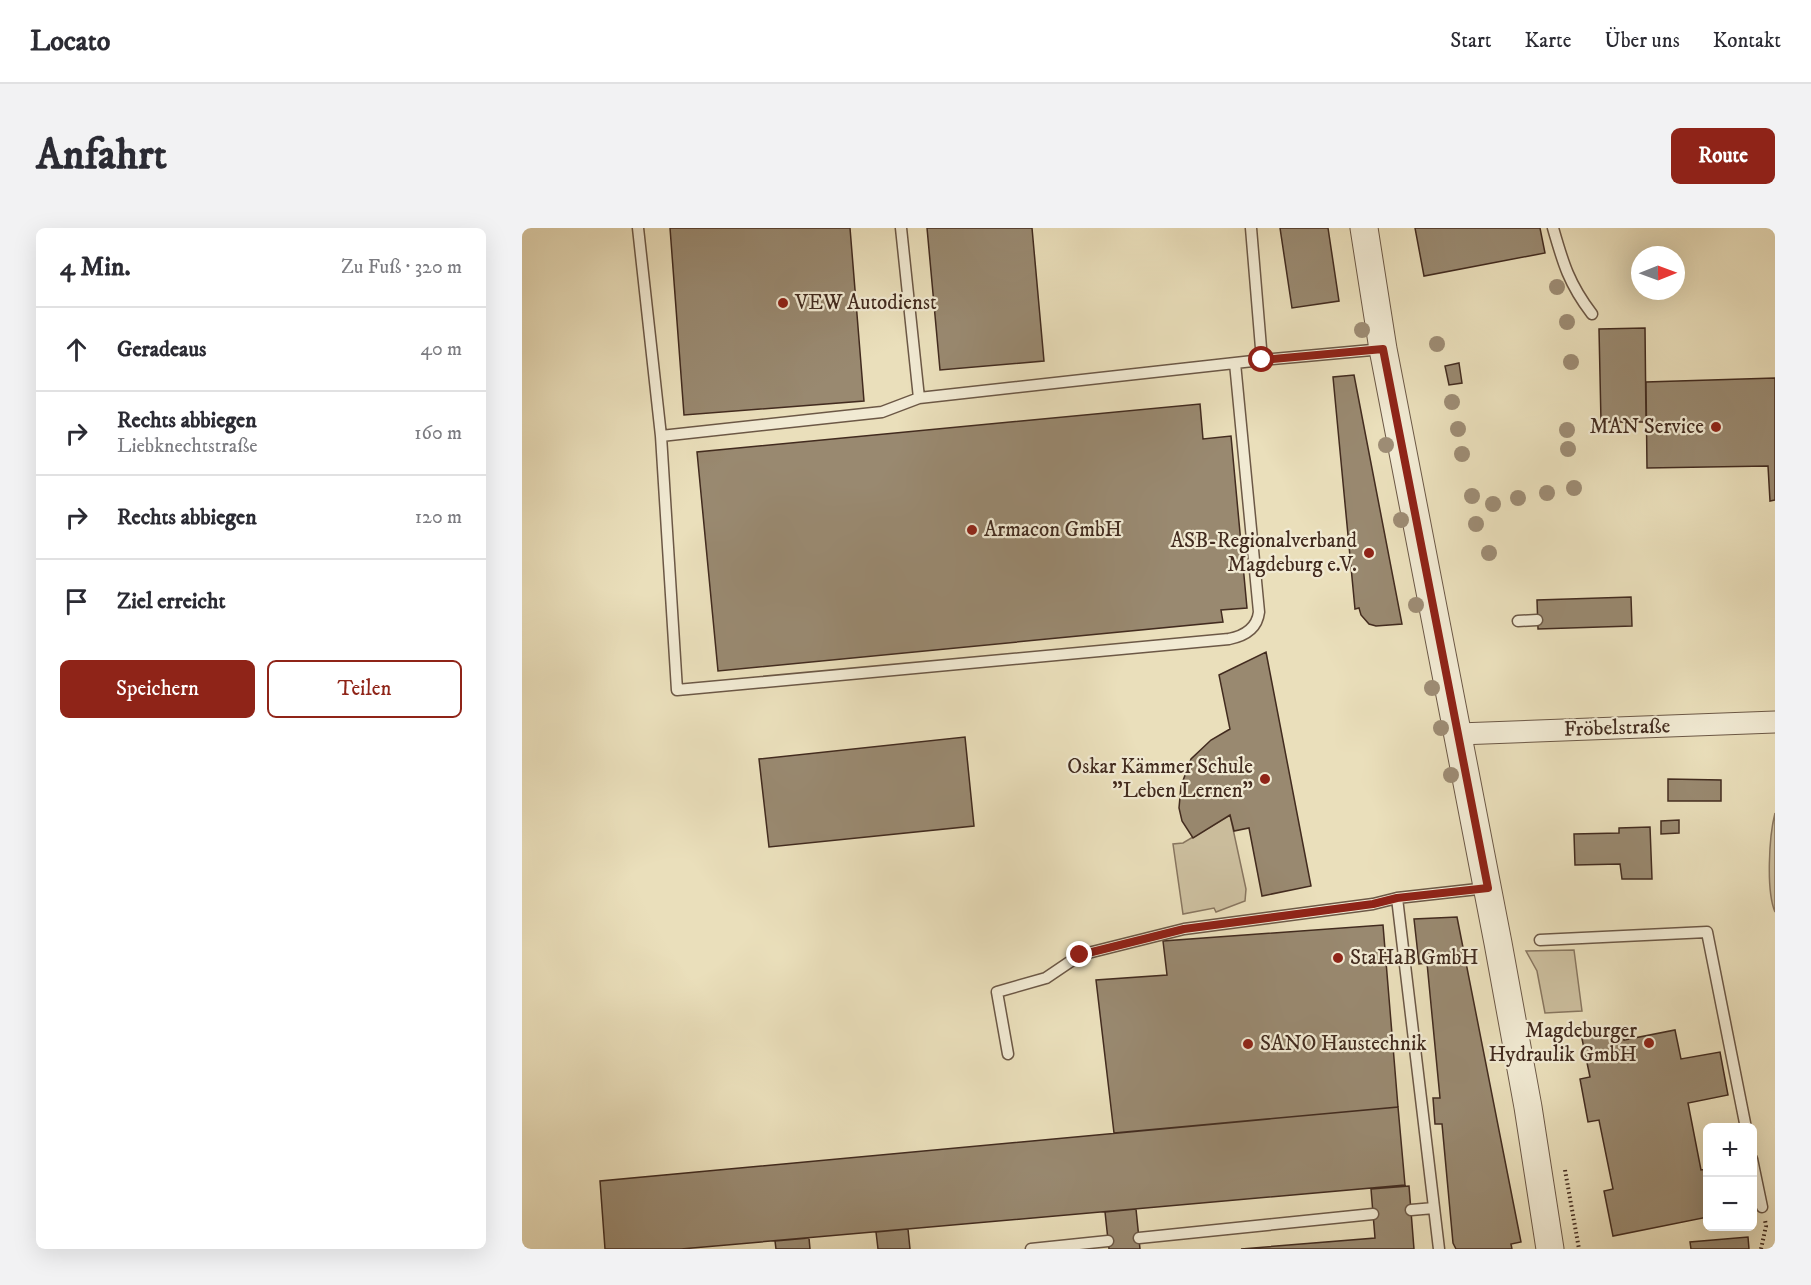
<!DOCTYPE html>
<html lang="de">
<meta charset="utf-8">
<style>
body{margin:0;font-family:"IM FELL DW Pica",serif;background:#f2f2f3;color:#2b2b33}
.controls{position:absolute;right:18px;bottom:18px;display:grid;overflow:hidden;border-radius:9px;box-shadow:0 6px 24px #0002}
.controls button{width:54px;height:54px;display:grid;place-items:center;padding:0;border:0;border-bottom:2px solid #e1e1e2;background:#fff;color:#2b2b33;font:30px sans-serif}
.compass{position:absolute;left:1109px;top:18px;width:54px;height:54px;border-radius:50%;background:#fff;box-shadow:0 6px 24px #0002;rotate:89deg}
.stop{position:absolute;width:18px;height:18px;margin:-14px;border:4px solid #8f2418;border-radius:50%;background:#fff}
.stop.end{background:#8f2418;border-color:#fff;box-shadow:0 2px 6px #0008}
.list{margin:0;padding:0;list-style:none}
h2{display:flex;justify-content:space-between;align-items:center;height:78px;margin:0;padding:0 24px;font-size:26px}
h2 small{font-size:20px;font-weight:400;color:#7c7c81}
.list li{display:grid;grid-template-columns:39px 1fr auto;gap:18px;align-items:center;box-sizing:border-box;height:84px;padding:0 24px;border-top:2px solid #e1e1e2}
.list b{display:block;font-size:22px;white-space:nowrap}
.list p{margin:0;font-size:20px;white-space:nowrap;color:#7c7c81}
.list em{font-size:20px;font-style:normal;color:#7c7c81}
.actions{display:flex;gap:12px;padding:18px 24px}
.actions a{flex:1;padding:14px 0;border:2px solid #8f2418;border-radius:9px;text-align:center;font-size:21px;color:#8f2418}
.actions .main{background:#8f2418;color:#fff}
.icon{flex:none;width:33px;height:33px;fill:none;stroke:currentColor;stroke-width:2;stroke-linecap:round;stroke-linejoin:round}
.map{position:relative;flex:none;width:1253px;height:1021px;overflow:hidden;border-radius:9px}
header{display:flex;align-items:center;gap:36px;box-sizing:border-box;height:84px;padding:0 30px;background:#fff;border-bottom:2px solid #e1e1e2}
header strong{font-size:28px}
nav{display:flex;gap:33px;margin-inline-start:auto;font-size:21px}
.intro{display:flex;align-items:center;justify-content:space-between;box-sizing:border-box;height:144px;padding:0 36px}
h1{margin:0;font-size:42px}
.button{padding:15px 27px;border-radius:9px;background:#8f2418;color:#fff;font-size:21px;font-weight:700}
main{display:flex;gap:36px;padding:0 36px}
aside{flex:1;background:#fff;border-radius:9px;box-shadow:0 6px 24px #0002}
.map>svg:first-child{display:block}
.green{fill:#cdc0a0;stroke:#887660;stroke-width:1.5}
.building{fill:#998970;stroke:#422b1f;stroke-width:1.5}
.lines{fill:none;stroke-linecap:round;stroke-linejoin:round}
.service-casing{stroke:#6c5846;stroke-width:13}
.minor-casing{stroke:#6c5846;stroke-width:23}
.tertiary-casing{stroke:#6c5846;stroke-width:29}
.path{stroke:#422b1f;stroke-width:4;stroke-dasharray:1.5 3;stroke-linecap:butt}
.service{stroke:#f1ead3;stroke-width:10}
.minor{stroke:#f1ead3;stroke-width:21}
.tertiary{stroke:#f1ead3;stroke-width:27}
.tree{fill:#9d8c74}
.route{stroke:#8f2418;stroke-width:8}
.poi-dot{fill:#8f2418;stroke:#f1ead3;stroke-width:2}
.labels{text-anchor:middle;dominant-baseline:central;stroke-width:4.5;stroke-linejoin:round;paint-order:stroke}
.poi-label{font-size:21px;fill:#422b1f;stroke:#f1ead3;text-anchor:start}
.street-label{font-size:21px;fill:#422b1f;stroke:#f1ead3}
</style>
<header>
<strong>Locato</strong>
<nav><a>Start</a><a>Karte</a><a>Über uns</a><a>Kontakt</a></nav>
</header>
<div class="intro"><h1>Anfahrt</h1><a class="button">Route</a></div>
<main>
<aside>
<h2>4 Min.<small>Zu Fuß · 320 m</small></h2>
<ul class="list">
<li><svg class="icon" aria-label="ahead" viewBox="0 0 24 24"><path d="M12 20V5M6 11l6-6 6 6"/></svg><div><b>Geradeaus</b></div><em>40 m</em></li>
<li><svg class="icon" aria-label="right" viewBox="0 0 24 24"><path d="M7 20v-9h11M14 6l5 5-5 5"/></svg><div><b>Rechts abbiegen</b><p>Liebknechtstraße</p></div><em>160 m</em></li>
<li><svg class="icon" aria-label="right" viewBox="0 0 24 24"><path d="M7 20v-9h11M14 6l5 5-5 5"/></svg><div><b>Rechts abbiegen</b></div><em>120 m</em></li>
<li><svg class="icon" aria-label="arrive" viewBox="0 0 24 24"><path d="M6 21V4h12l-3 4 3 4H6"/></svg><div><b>Ziel erreicht</b></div></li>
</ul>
<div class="actions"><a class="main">Speichern</a><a>Teilen</a></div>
</aside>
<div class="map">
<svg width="1253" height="1021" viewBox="0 0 1253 1021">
<rect width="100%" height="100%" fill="#eadfbb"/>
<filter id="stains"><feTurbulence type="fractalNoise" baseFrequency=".00333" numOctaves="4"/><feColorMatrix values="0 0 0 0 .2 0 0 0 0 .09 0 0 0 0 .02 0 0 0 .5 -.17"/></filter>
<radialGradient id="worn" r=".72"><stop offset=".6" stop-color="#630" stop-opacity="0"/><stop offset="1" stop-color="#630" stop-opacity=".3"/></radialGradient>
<path class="green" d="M1253 585V684C1244 663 1247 608 1253 585Z
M708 587 724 661 723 673 694 684 692 680 661 686 651 616 661 615Z
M1052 722 1060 783 1023 785 1015 743 1004 723Z"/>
<path class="building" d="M148 0H328L342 173 162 187Z
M405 0H510L522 133 418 142Z
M758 0H806L817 73 770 80Z
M893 0H1018L1023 25 902 48Z
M1123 100 1124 194H1079L1077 101Z
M937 135 940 155 927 157 923 138Z
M832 147 880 396 854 398 847 396 839 387 837 380 833 381 811 149Z
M1253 150V272L1248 273 1246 238 1125 240 1124 154Z
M678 176 681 211 709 208 725 380 699 382 701 394 196 443 175 224Z
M1109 369 1110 398 1016 401 1015 372Z
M744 424 789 658 740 668 727 600 712 603 708 587 671 610 660 593 657 580 659 558 669 531 689 512 708 501 697 447Z
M443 509 452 598 247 619 237 531Z
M1146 551 1199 552V573H1146Z
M1157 592V605L1139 606V593Z
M1128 599 1130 651H1100L1098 636 1053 637 1052 606 1097 605V600Z
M935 689 999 1014 989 1016 990 1021H934L931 1015 920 896H913L911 870H918L905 735 897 736 892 691Z
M861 697 876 879 592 905 574 752 645 747 641 713Z
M1099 799 1102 812 1153 802 1159 831 1198 824 1206 867 1166 875 1179 942 1186 941V989L1091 1008 1082 963 1091 961 1077 892 1066 894 1058 851 1068 849 1059 806Z
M876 879 883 957 159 1021H83L78 953Z
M887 958 892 1021H719L853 1010 849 961Z
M614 981 618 1021H587L583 984Z
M386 1001 388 1021H356L354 1004Z
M1226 1009 1227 1021H1169L1168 1014Z
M287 1010 288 1021H254L253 1013Z"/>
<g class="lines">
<g class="service-casing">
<path id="service" d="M116 0 139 208 155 462 707 411C722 408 735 401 737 384L713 135
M379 0 397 170
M729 0 740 132
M1031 0C1041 35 1047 56 1070 86
M139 208 360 184 397 170 740 132 861 121
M996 393 1015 392
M1018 712 1185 704 1224 900
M486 826 475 764 524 750 558 727 662 701 851 676 875 670
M1230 931 1240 979
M889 982 912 980
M617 1010 851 986
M509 1021 586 1013
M917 1021 875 670 965 660"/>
</g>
<g class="minor-casing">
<path id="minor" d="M937 506 1253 494"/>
</g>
<g class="tertiary-casing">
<path id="tertiary" d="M842 0 861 121 976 715 1006 879 1028 1021"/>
</g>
<path class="path" d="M1043 942 1057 1021
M1239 1021 1244 998 1243 992"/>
<use href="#service" class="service"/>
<use href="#minor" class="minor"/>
<use href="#tertiary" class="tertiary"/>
</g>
<g class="tree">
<circle cx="1035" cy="59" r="8"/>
<circle cx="1045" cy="94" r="8"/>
<circle cx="840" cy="102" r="8"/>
<circle cx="915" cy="116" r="8"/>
<circle cx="1049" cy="134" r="8"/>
<circle cx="930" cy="174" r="8"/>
<circle cx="936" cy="201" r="8"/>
<circle cx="1045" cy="202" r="8"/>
<circle cx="864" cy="217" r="8"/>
<circle cx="1046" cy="221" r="8"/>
<circle cx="940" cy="226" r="8"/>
<circle cx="1052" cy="260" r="8"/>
<circle cx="1025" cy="265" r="8"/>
<circle cx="950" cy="268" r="8"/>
<circle cx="996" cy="270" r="8"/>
<circle cx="971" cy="276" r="8"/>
<circle cx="879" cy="292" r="8"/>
<circle cx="954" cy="296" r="8"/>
<circle cx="967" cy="325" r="8"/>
<circle cx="894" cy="377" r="8"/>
<circle cx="910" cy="460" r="8"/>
<circle cx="919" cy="500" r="8"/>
<circle cx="929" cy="547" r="8"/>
</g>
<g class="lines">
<path class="route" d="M558 727 662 701 851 676 875 670 966 660 861 121 740 132"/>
</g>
<g class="poi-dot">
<circle cx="261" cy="75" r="6"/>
<circle cx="1194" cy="199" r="6"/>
<circle cx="450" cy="302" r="6"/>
<circle cx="847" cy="325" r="6"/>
<circle cx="743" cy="551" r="6"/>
<circle cx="816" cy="730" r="6"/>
<circle cx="1127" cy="815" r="6"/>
<circle cx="726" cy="816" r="6"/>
</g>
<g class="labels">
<g class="poi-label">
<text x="273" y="75">VEW Autodienst</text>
<text x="1182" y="199" text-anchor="end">MAN Service</text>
<text x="462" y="302">Armacon GmbH</text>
<text x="835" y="313" text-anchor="end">ASB-Regionalverband<tspan x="835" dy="24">Magdeburg e.V.</tspan></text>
<text x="731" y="539" text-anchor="end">Oskar Kämmer Schule<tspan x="731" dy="24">"Leben Lernen"</tspan></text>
<text x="828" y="730">StaHaB GmbH</text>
<text x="1115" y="803" text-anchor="end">Magdeburger<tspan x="1115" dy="24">Hydraulik GmbH</tspan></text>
<text x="738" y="816">SANO Haustechnik</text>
</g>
<g class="street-label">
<text transform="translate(1095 500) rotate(-2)">Fröbelstraße</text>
</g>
</g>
<rect width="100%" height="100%" filter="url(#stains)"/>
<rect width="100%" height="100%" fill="url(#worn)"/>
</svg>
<div class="controls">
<button>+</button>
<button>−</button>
</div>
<svg class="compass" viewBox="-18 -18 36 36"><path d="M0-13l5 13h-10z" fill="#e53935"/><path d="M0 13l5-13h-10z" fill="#7c7c81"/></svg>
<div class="stop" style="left:740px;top:132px"></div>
<div class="stop end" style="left:558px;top:727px"></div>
</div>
</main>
